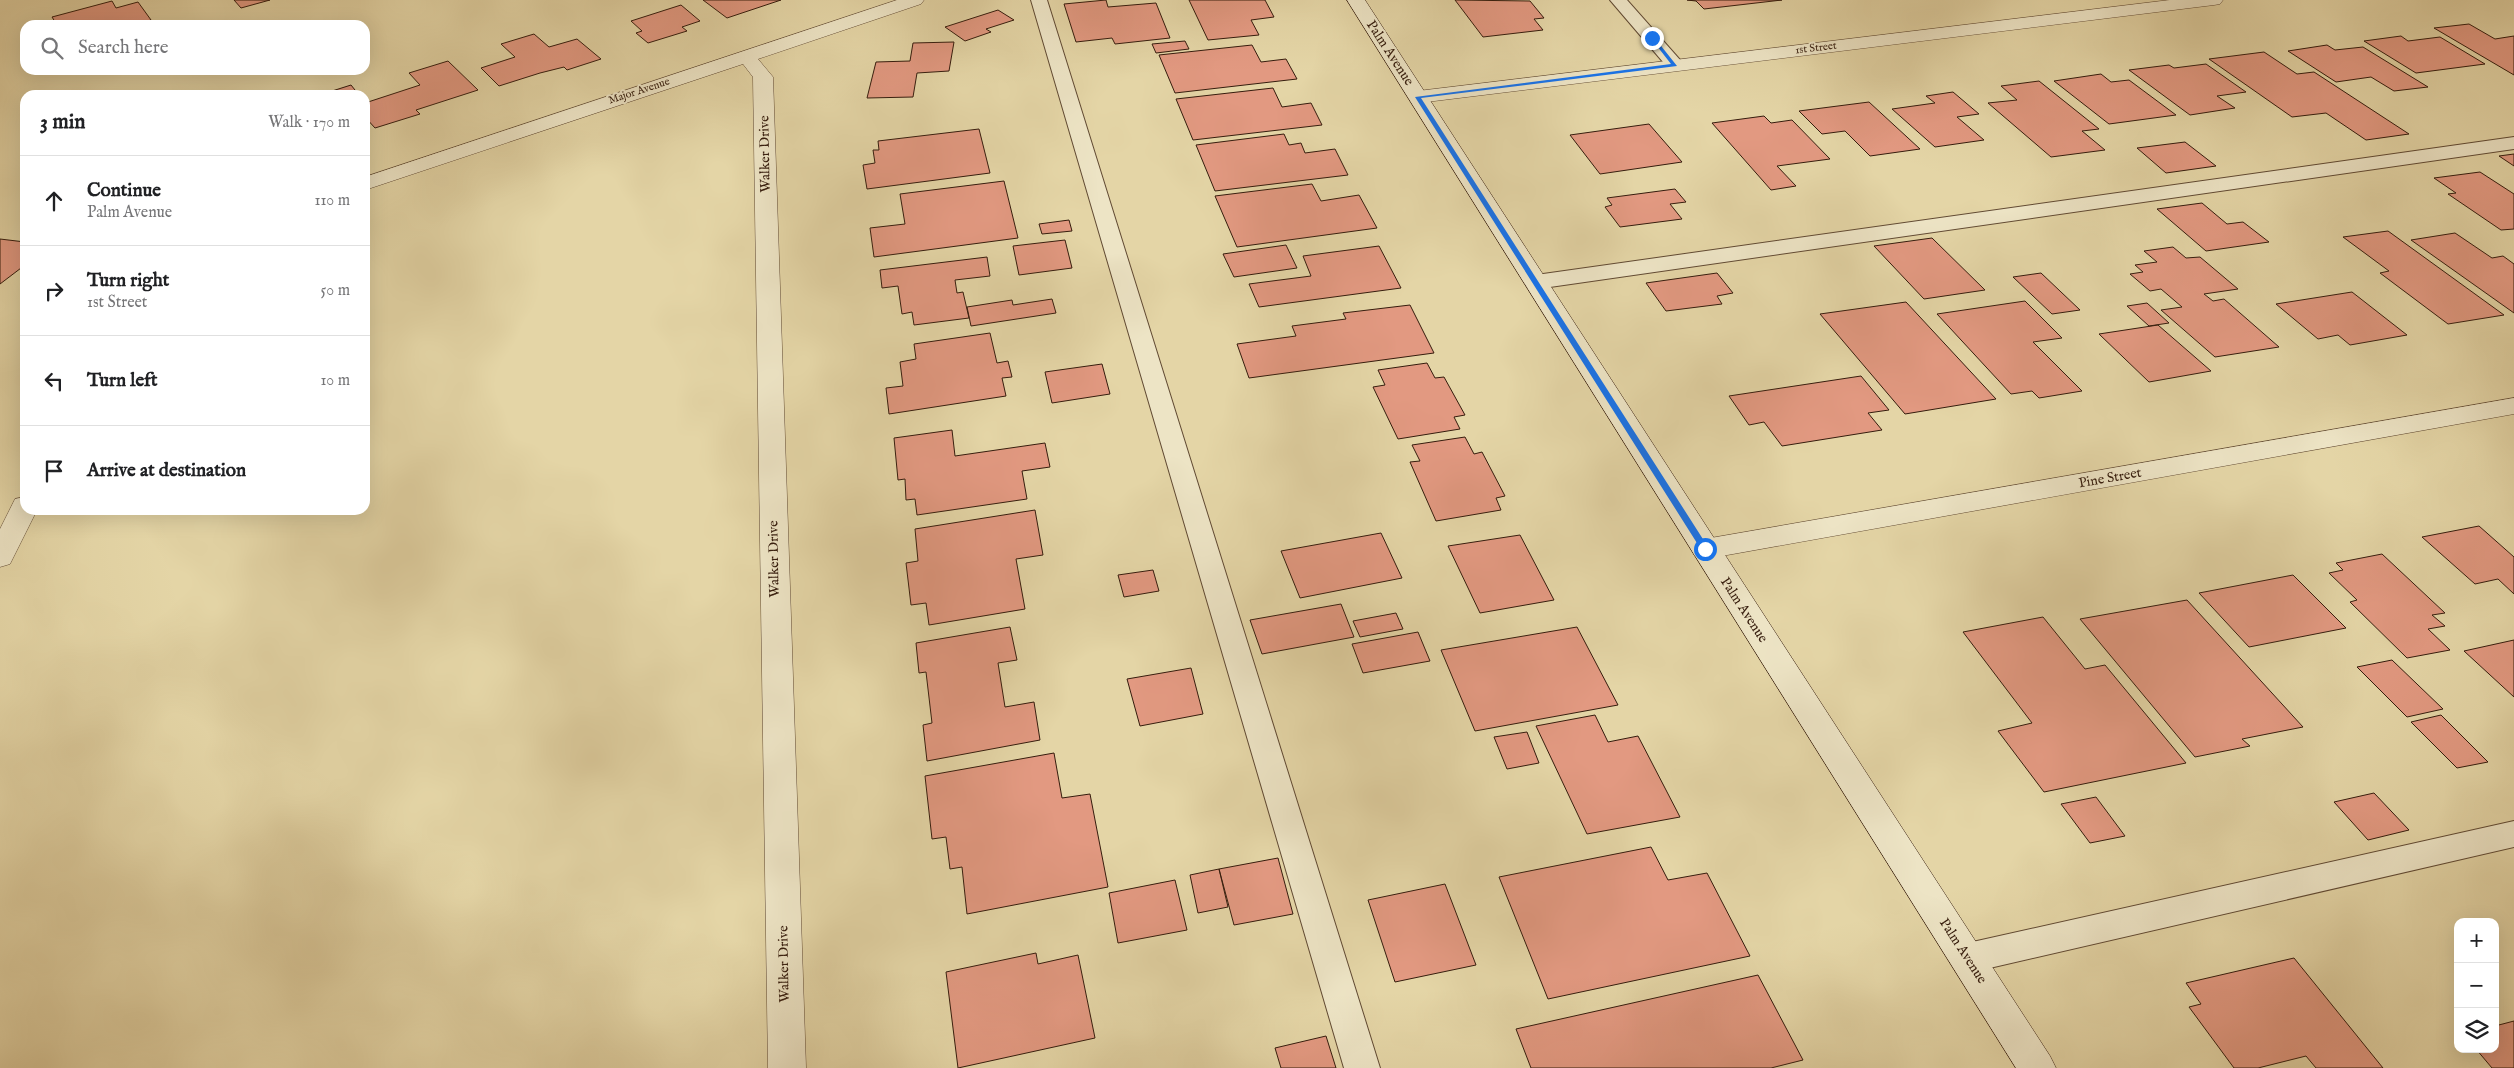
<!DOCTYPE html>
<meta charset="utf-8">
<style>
body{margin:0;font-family:"IM FELL English",serif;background:#f2f2f2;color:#202124}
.controls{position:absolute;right:15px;bottom:15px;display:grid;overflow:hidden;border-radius:10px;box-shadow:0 5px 20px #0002}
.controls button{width:45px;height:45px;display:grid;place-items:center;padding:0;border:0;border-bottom:1px solid #e0e0e0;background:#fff;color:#202124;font:25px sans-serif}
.stop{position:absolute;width:15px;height:15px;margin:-11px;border:4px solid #1a73e8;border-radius:50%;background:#fff}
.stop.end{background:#1a73e8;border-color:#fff;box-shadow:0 1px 5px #0008}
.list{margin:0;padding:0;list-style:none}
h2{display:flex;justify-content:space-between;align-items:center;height:65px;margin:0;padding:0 20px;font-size:21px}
h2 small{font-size:16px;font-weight:400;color:#757577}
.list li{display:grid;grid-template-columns:32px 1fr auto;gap:15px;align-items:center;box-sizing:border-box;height:90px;padding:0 20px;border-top:1px solid #e0e0e0}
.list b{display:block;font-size:19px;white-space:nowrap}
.list p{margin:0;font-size:16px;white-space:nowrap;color:#757577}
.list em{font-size:16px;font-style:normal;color:#757577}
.icon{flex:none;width:28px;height:28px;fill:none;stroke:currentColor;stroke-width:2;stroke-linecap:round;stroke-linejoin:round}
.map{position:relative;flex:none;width:2514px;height:1068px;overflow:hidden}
.search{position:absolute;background:#fff;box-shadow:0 5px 20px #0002;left:20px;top:20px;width:350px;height:55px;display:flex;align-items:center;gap:12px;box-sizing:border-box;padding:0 18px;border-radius:15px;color:#757577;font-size:19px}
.panel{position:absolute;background:#fff;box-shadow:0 5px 20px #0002;left:20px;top:90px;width:350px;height:425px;border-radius:15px}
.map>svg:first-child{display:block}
.building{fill:#e29981;stroke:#351c0d}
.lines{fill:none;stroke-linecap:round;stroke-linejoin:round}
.lane-casing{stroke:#614a33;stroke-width:2}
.street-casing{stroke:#614a33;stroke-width:1}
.secondary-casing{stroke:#351c0d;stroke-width:1}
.lane{fill:#ede4c5;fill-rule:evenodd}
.street{fill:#ede4c5;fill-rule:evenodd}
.secondary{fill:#ede4c5;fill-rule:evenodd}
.route{fill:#1a73e8}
.labels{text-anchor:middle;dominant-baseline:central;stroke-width:4;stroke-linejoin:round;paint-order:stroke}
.far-street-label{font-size:11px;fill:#351c0d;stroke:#ede4c5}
.street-label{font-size:14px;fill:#351c0d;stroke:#ede4c5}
</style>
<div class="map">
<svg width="2514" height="1068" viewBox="0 0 2514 1068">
<rect width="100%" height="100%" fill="#e4d5a6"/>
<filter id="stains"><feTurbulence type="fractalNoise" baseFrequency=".004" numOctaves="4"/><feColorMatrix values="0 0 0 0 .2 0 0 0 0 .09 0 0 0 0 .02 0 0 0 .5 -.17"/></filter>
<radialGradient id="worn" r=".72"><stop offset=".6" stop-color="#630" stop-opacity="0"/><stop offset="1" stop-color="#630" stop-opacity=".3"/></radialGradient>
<path class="building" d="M234 0H270L241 8Z
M703 0H781L727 18Z
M1106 0 1108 7 1156 3 1170 38 1115 44 1112 38 1076 42 1064 4Z
M1189 0H1265L1274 17 1251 20 1259 35 1208 40Z
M1455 0 1530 1 1544 18 1534 19 1543 30 1483 37Z
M1687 0H1782L1704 9 1696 1Z
M112 1 116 8 138 2 151 20 131 25H57L52 17Z
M681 5 700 21 682 27 687 31 648 43 636 33 642 31 631 21Z
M998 10 1014 20 986 29 991 32 965 41 945 27Z
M2469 24 2495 39 2514 36V75L2434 28Z
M534 34 549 47 577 39 601 59 567 70 564 67 540 73 499 86 481 68 515 57 501 44Z
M2401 36 2408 41 2440 37 2485 64 2416 73 2364 41Z
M1185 41 1189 49 1156 53 1152 44Z
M954 42 949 71 917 73 913 97 867 98 876 62 910 61 913 43Z
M1252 45 1261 62 1286 59 1297 79 1175 93 1159 55Z
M2327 45 2335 50 2363 47 2428 87 2394 91 2371 77 2336 82 2288 51Z
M2264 52 2297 74 2314 72 2409 134 2366 140 2326 113 2292 117 2209 59Z
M448 61 478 90 416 110 420 114 375 128 365 117V103L420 85 409 73Z
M2206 64 2246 92 2217 96 2235 108 2190 115 2129 70 2169 65 2174 68Z
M2101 74 2111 82 2129 80 2176 115 2109 124 2054 81Z
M2039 81 2099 129 2082 131 2105 150 2051 157 1988 103 2017 100 2001 86Z
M351 85 359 95H332L329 92Z
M1273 88 1282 107 1311 103 1322 125 1193 140 1176 99Z
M1953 92 1979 114 1957 117 1984 140 1935 147 1892 109 1935 103 1926 96Z
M1869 102 1920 149 1870 156 1845 131 1822 134 1799 111Z
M1764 116 1771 123 1792 120 1830 159 1777 166 1796 186 1771 190 1712 123Z
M1649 124 1682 162 1600 174 1570 135Z
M979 129 990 173 867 189 863 165 875 163 873 150H879L878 141Z
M1284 134 1289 145 1301 143 1305 153 1335 149 1348 175 1215 191 1196 145Z
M2185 142 2216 166 2166 173 2137 148Z
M2514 154V166L2499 156Z
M2480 172 2514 194V229L2501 230 2448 194 2456 193 2434 178Z
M1004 181 1018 238 874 257 870 228 905 224 900 194Z
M1312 184 1321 201 1359 195 1377 228 1237 247 1215 196Z
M1675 189 1686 202 1670 204 1682 219 1620 227 1605 207 1612 205 1607 198Z
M2202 203 2227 224 2243 222 2269 242 2206 251 2157 209Z
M1069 220 1072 231 1042 234 1039 224Z
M2388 231 2504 315 2448 324 2380 273 2389 271 2343 237Z
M2455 233 2492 258 2503 256 2514 264V313L2411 240Z
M1932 238 1985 290 1924 299 1874 246Z
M0 239 25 242V265L0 284Z
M1065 240 1072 268 1019 275 1013 246Z
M1286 245 1297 268 1234 277 1223 254Z
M1379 246 1401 288 1259 307 1249 284 1311 276 1303 256Z
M2173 247 2186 258 2200 257 2238 289 2204 294 2213 301 2224 299 2279 347 2215 357 2161 310 2182 307 2161 289 2150 291 2130 274 2143 272 2135 265 2157 262 2144 251Z
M987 257 990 276 955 280 957 293 963 292 969 318 914 325 912 312 902 314 898 286 882 288 880 270Z
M1717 273 1733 293 1717 296 1722 304 1666 311 1646 283Z
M2041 273 2080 310 2052 314 2013 277Z
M2352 292 2407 335 2350 345 2338 335 2318 339 2276 304Z
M1052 299 1056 313 971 326 967 307 1012 300 1013 305Z
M2025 301 2062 338 2033 342 2082 391 2039 398 2032 391 2011 394 1937 314Z
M1906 302 1996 399 1905 414 1820 314Z
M2147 303 2169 323 2149 326 2127 306Z
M1410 305 1434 353 1249 378 1237 344 1296 336 1292 326 1346 319 1343 313Z
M2158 325 2211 371 2149 382 2099 334Z
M990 333 997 363 1008 361 1012 377 1002 378 1006 396 889 414 886 388 903 386 900 362 916 359 914 344Z
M1427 363 1435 378 1444 377 1465 415 1454 417 1460 429 1398 439 1373 387 1385 385 1378 370Z
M1102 364 1110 394 1052 403 1045 372Z
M1861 376 1889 410 1868 413 1882 430 1782 446 1764 422 1749 425 1729 396Z
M952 430 955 456 1045 443 1050 467 1022 471 1027 499 917 515 915 499 906 500 905 479 898 480 894 438Z
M1465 437 1474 454 1482 452 1505 496 1496 498 1501 510 1436 521 1410 462 1420 461 1412 445Z
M1035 510 1043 555 1016 559 1025 609 929 625 926 603 911 605 906 563 918 561 915 529Z
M2479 526 2514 557V594L2498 579 2475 584 2422 537Z
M1381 533 1402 578 1300 598 1281 551Z
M1520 535 1554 600 1480 613 1448 546Z
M2382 554 2445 613 2432 615 2445 626 2428 629 2450 650 2407 658 2350 602 2357 600 2329 573 2343 570 2336 563Z
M1153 570 1159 591 1124 597 1118 575Z
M2293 575 2346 628 2249 647 2199 593Z
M2187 600 2303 727 2242 739 2250 746 2195 757 2080 619Z
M1341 604 1354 637 1262 654 1250 620Z
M1396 613 1403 629 1360 637 1353 621Z
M2043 617 2085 669 2105 665 2186 763 2044 792 1998 731 2032 723 1963 632Z
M1010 627 1017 660 998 663 1005 707 1034 702 1040 740 927 761 923 725 932 723 926 672 919 673 916 643Z
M1577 627 1618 705 1475 731 1441 650Z
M1418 632 1430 661 1363 673 1352 644Z
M2514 640V697L2464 651Z
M2392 660 2443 709 2407 717 2357 667Z
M1191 668 1203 714 1140 726 1127 679Z
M1595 715 1608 742 1638 736 1680 817 1587 834 1536 726Z
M2441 715 2488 762 2457 768 2411 722Z
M1527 732 1539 763 1507 769 1494 737Z
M1054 753 1062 798 1090 794 1108 887 967 914 962 867 950 869 946 837 932 839 925 776Z
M2374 793 2409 830 2368 840 2334 802Z
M2096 797 2125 836 2090 843 2061 804Z
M1651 847 1668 880 1707 873 1750 956 1548 999 1499 877Z
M1278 858 1293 914 1234 925 1219 869Z
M1219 869 1228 907 1198 913 1190 875Z
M1175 880 1187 930 1118 943 1109 893Z
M1445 884 1476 965 1395 982 1368 900Z
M1036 953 1038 964 1078 955 1095 1038 958 1068 946 972Z
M2294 958 2383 1068H2316L2306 1056 2258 1068H2234L2189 1007 2201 1004 2186 983Z
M1758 975 1803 1060 1771 1068H1531L1516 1029Z
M2514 1021V1068H2492L2476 1049H2495V1026Z
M1326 1036 1336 1068H1281L1275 1048Z"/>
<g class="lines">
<g class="lane-casing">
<path id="lane" d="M1031 0H1047L1380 1068H1344Z
M1610 0H1627L1681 61 1684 65 1681 69H1669Z
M2514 137V149L1536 289 1528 287 1525 282 1528 277 1536 275Z
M2514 821V847L1968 973 1956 969 1951 958 1956 947 1968 943Z"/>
</g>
<g class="street-casing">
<path id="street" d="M897 0H924L921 4 758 59 773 77 806 1068H768L753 77 743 64 365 190V177Z
M2170 0H2223L2220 4 2214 5 1418 103 1411 101 1408 97 1411 93 1418 91Z
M2514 398V414L1705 559 1695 556 1691 549 1695 542 1705 539Z
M25 497V510H37L10 564 0 567V529L15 499Z"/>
</g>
<g class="secondary-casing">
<path id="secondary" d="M1347 0H1365L2050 1056 2056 1068H2016Z"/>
</g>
<use href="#lane" class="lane"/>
<use href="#street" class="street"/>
<use href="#secondary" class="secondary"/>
</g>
<path class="route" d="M1650 37H1654L1677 66 1421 98 1708 547V551H1702L1415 97 1671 64Z"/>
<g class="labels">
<g class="far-street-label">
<text transform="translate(1816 48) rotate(-7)">1st Street</text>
<text transform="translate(639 91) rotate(-18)">Major Avenue</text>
</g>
<g class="street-label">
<text transform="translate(1390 53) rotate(57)">Palm Avenue</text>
<text transform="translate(765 154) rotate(-91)">Walker Drive</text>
<text transform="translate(2110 478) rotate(-10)">Pine Street</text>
<text transform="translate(774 559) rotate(-91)">Walker Drive</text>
<text transform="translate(1744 610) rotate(57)">Palm Avenue</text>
<text transform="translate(1963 951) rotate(57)">Palm Avenue</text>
<text transform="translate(784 964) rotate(-91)">Walker Drive</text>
</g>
</g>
<rect width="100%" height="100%" filter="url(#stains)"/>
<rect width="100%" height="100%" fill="url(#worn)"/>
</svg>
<div class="controls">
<button>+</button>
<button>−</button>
<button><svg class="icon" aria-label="layers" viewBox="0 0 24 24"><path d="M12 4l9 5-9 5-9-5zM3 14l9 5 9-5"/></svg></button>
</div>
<div class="stop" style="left:1705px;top:549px"></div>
<div class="stop end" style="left:1652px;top:38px"></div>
<div class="search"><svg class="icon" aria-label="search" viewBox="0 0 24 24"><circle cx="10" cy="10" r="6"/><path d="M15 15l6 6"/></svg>Search here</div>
<section class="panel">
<h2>3 min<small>Walk · 170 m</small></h2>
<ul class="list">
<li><svg class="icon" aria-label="ahead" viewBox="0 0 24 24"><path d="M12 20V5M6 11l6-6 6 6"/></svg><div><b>Continue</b><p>Palm Avenue</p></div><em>110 m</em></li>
<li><svg class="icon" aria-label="right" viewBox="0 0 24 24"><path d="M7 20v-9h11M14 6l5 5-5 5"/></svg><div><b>Turn right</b><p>1st Street</p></div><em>50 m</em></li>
<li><svg class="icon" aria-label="left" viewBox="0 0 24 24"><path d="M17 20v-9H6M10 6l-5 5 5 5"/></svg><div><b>Turn left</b></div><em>10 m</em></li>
<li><svg class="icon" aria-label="arrive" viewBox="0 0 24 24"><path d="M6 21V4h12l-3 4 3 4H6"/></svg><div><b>Arrive at destination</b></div></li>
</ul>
</section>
</div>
